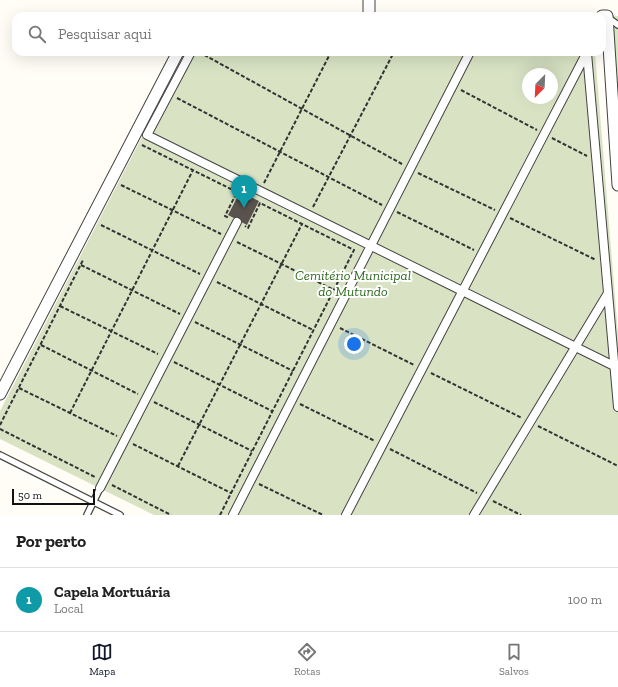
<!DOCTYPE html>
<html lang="pt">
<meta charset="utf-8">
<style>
body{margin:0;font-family:"Zilla Slab",serif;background:#f2f2f2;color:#222}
.compass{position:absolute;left:522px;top:68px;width:36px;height:36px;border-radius:50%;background:#fff;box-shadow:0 4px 16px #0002;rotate:204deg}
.scale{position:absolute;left:12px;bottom:10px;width:83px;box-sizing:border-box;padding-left:4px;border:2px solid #111;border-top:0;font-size:11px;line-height:14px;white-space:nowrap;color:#111;-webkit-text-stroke:3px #fff;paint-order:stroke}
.you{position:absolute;left:354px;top:344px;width:14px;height:14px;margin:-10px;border:3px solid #fff;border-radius:50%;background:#1a73e8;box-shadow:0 0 0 6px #1a73e833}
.badge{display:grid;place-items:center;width:26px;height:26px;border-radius:50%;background:#111827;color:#fff;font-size:13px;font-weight:700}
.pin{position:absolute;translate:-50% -33px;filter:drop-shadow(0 1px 2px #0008)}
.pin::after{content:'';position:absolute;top:21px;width:14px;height:12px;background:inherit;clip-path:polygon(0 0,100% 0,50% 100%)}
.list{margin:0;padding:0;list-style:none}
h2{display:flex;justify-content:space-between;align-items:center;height:52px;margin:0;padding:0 16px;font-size:17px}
h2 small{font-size:13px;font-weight:400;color:#767676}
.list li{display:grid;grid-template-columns:26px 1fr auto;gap:12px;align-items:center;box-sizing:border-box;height:64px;padding:0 16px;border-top:1px solid #e0e0e0}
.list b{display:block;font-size:15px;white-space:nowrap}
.list p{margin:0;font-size:13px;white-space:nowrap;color:#767676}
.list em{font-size:13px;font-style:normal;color:#767676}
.icon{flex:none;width:22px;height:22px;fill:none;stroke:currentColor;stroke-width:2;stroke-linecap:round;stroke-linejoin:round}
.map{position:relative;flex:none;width:618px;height:515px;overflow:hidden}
.search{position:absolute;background:#fff;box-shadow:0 4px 16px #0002;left:12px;right:12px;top:12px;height:44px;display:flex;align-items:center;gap:10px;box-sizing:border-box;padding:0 14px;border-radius:12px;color:#767676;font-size:15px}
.sheet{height:116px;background:#fff}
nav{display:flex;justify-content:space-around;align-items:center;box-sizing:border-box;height:56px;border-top:1px solid #e0e0e0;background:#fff;font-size:11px;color:#767676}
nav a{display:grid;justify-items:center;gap:2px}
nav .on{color:#111827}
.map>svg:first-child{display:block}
.green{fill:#d5ebbd}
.cemetery{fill:#d9e3c4;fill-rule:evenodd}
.building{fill:#5a524d}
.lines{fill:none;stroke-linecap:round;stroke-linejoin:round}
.service-casing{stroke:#444;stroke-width:8}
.pedestrian-casing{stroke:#444;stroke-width:10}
.minor-casing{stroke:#444;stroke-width:13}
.path{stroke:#333;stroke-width:2;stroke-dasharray:4 2;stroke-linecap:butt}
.service{stroke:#fff;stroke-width:5.5}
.pedestrian{stroke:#fff;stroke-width:8}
.minor{stroke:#fff;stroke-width:11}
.labels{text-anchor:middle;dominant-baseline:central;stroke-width:4;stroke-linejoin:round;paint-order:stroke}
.park-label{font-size:14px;font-style:italic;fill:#2f6b1f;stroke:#fff}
</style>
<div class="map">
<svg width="618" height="515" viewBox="0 0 618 515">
<rect width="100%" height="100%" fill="#fffdf5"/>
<path class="green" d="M607 16H618V185Z"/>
<path class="cemetery" d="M186 52H595L618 334V515H154L0 439V411ZM528 74H552V98H528Z"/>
<path class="building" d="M240 192 259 201 247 225 228 215Z"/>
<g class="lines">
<g class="service-casing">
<path id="service" d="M607 17 618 25
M0 455 120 515
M87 515 100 488"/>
</g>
<g class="pedestrian-casing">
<path id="pedestrian" d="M191 52 147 135 614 366
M587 53 618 407
M100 488 237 222
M233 515 470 52
M346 515 587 52
M474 515 608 293"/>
</g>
<g class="minor-casing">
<path id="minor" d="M369 16V0
M602 16H607L618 185
M0 394 178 52"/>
</g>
<path class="path" d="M199 52 402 164
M461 90 537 130
M177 98 382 205
M552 138 587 156
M142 145 237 192 225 216 229 218
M418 173 495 210
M264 183 331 52
M121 185 221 234
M313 207 394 52
M397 212 474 250
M510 218 596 260
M101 225 200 274
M237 242 334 290
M81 265 180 314
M217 282 313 330
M60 306 158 354
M195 322 293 371
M340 328 414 365
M41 345 138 394
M174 362 272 411
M431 373 522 418
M19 388 117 436
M154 402 252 451
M300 404 375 441
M70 413 193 170
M0 425 83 260
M538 426 618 466
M0 429 95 477
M133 444 231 493
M390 449 477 493
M178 466 302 224
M259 484 323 515
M112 485 171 515
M493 501 521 515
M220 515 354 250 260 203 248 228 245 226"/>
<use href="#service" class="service"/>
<use href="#pedestrian" class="pedestrian"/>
<use href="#minor" class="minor"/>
</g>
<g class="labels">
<g class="park-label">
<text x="353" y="275">Cemitério Municipal<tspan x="353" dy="16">do Mutundo</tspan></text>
</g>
</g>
</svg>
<svg class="compass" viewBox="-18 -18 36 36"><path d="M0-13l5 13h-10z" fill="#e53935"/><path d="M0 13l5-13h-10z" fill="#767676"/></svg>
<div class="scale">50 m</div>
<div class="you"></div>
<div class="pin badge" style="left:244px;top:208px;background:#0f9aa8">1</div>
<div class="search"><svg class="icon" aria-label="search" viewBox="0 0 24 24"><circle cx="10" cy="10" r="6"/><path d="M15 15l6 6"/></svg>Pesquisar aqui</div>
</div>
<section class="sheet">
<h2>Por perto<small></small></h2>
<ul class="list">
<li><span class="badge" style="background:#0f9aa8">1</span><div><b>Capela Mortuária</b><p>Local</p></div><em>100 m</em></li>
</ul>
</section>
<nav>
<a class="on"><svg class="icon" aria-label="map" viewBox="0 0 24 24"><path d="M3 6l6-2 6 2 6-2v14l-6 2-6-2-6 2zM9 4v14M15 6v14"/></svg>Mapa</a>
<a><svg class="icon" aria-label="directions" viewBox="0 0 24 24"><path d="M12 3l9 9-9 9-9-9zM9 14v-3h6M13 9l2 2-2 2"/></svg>Rotas</a>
<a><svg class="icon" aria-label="saved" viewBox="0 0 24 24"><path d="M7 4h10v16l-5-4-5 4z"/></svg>Salvos</a>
</nav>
